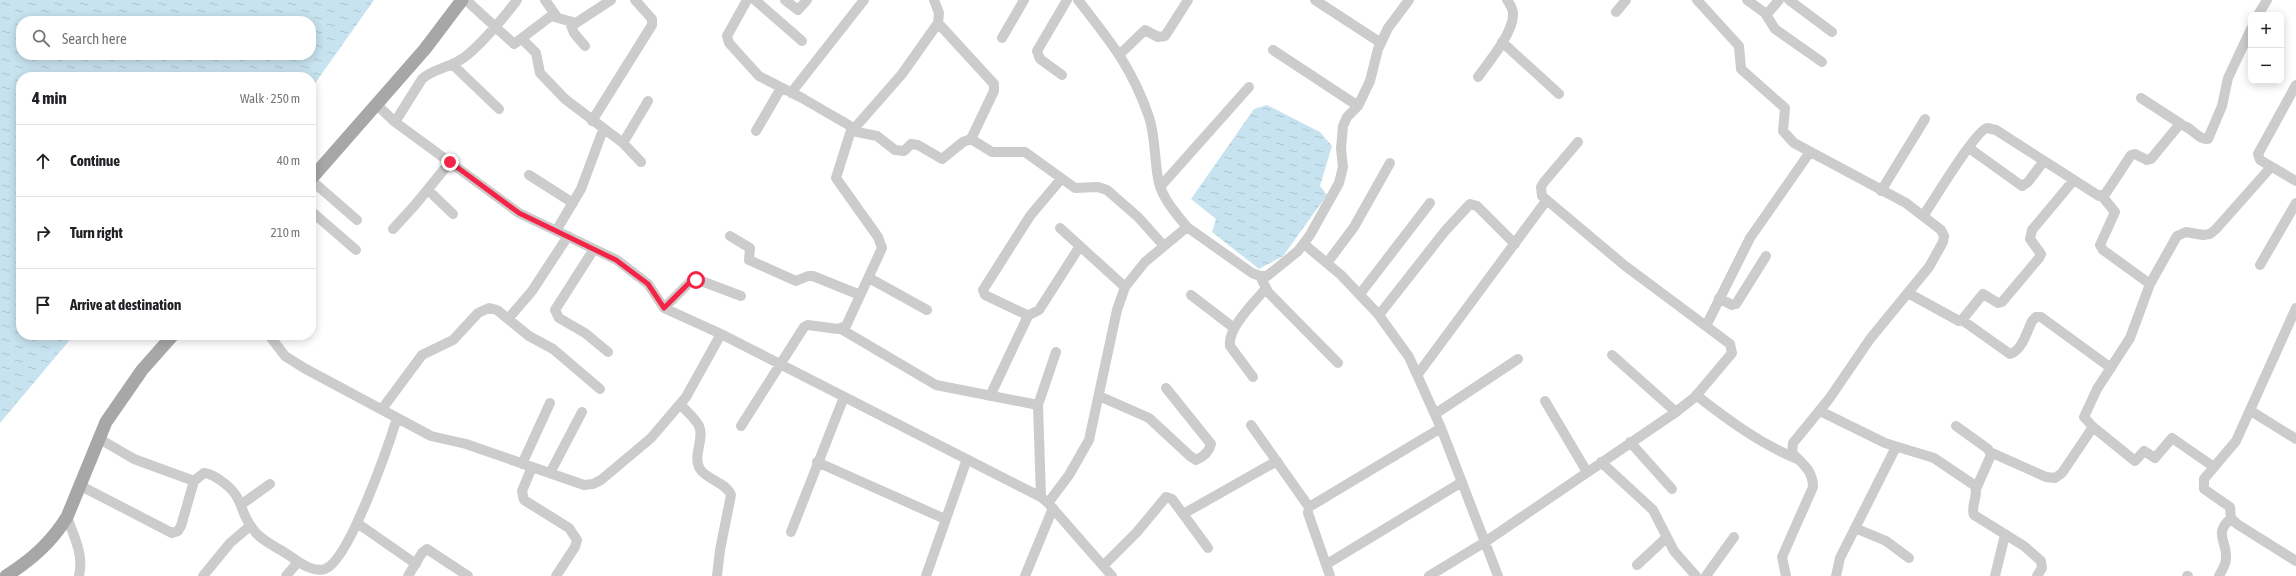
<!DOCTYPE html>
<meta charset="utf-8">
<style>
body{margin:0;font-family:"Asap Condensed",sans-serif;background:#f6f6f6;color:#202124}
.controls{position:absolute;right:12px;top:12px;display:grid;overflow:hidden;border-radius:8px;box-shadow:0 2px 10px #0003}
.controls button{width:36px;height:36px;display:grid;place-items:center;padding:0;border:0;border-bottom:1px solid #e0e0e0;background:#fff;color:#202124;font:20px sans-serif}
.stop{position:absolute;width:12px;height:12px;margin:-9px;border:3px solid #f32447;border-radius:50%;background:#fff}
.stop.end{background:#f32447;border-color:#fff;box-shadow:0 1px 4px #0008}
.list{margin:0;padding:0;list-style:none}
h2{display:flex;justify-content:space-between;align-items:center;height:52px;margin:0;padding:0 16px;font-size:17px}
h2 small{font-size:13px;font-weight:400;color:#757577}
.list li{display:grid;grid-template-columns:26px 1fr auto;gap:12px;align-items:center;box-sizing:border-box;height:72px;padding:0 16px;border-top:1px solid #e0e0e0}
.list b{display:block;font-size:15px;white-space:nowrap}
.list em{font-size:13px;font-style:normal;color:#757577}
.icon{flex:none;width:22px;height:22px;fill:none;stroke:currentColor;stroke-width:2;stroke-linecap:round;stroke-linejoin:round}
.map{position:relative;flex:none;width:2296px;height:576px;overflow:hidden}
.search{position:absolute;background:#fff;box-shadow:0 2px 10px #0003;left:16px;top:16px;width:300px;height:44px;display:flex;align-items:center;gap:10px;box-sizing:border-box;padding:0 14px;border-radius:16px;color:#757577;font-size:15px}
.panel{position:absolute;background:#fff;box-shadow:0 2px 10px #0003;left:16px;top:72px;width:300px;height:268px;border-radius:16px}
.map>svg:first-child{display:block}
.water{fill:url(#water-ripples);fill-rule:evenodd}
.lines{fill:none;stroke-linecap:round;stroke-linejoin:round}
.minor{stroke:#ccc;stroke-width:10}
.major{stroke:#a7a7a7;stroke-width:13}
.route{stroke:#f32447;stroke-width:5}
</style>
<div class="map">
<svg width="2296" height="576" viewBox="0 0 2296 576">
<defs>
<pattern id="water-ripples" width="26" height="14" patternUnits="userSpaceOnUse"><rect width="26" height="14" fill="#c7e3ef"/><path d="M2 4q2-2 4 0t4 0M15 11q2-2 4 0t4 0" fill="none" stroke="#abc3cd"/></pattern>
</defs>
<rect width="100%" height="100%" fill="#fff"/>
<path class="water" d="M0 0H374L311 89V77H21V335H74L0 423ZM21 21H311V55H21Z
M1267 105 1320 132 1332 146 1320 186 1327 195 1283 256 1259 269 1212 232 1216 219 1191 199 1254 109Z"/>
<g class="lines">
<path class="minor" d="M466 0 514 44 551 16 576 23 611 0
M545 0 557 17
M755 0 802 41
M785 0 798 10 807 0
M1078 0C1110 41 1132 67 1149 117 1156 138 1154 162 1159 183 1163 199 1177 215 1187 227
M1315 0 1381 43
M1697 0 1739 46 1741 69 1785 108 1783 131 1794 143 1906 203 1941 230 1944 236 1943 242 1929 267 1870 339 1829 399 1793 443 1792 453C1803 464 1813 471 1813 487L1782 557 1786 576
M1747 0 1765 13H1768L1779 0
M1789 0 1832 32
M1616 12 1626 0
M1765 13 1775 29 1822 62
M2258 15 2267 0
M570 23 574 33 585 46
M938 23 994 84V91L971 139
M1002 38 1024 0
M522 39 536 53 540 73 565 99 623 143 641 162
M1502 42 1559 94
M1273 50 1358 106
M1120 54 1145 30 1158 37 1165 36 1188 0
M452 64 499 109
M1062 75 1040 59 1037 51 1067 0
M1478 77C1488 63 1514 32 1513 14 1513 9 1510 4 1507 0
M2296 85 2258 154 2260 160 2296 181
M791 93 864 0
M2141 98 2181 124
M377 105 395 122 519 213 617 260 648 284 664 308 721 334 1041 497 1048 503 1112 576
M592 121 652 25V19L635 0
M395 122 422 79C433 69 448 68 460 60 475 52 506 15 517 0
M756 131 781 88
M852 131 877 136 895 150 904 151 911 144 918 145 942 159 963 142 971 139 992 152H1025L1075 188 1098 187 1107 190 1138 217 1164 246
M852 131 902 74 938 23 939 13 934 0
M623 143 648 101
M1969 148 2022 186 2028 182 2044 161
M529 175 573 203
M311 180 357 220
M1160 187 1249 87
M428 190 453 214
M1881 191 1925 119
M2102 196 2115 212 2100 245 2103 250 2150 284
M311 211 356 250
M1923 216C1933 202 1975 131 1987 128L1996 130 2010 139 2099 196 2106 193 2131 155 2135 154 2147 160 2151 159 2179 125C2190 124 2197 140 2208 139L2222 106 2228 78 2251 29
M1060 228 1125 287
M393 229 415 205 450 162
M556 231 581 189 603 130
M730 236 750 248 749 260 796 281 808 276H813L860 295
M1304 244 1341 275 1378 314 1409 357 1441 428 1498 576
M594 249 555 310 559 318 585 333 608 352
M1327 263 1354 227 1390 163
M2260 265 2296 203
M1260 276 1268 292 1338 363
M869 278 927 310
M1908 293 1959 321 1962 320 1983 294 1998 303 2002 302 2039 258 2041 254 2030 239 2032 230 2073 181
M1360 294 1430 203
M1191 295 1234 328
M1719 298 1732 305 1736 304 1766 256
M664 308 689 283 696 279 741 296
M2296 308 2236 441 2204 479V489L2230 507 2231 518 2237 524 2296 561
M1379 315 1445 231 1470 204 1477 206 1515 244
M1027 316 1039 310 1080 246
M508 319 532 291 568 236
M1962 320 2010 354C2022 351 2027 331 2032 321L2036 317H2041L2111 368
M1706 326 1750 238 1810 152
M841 329 936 385 1038 405
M269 335 285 356 304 368 431 436 466 444 584 485 593 484 601 480 651 438 686 397 721 334
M1612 355 1676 412
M1418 374 1546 201
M1253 377 1230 346C1227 328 1255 302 1266 288
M1696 395C1728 420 1759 443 1797 459
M990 396 1027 318 1025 314 985 295 983 290 1030 216 1061 179
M1099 396 1149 418 1190 456 1196 460C1203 457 1209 452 1211 444L1166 388
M1545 401 1587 472
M680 404C686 411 695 418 699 426 705 439 692 456 700 469 707 480 726 482 731 495L720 550 717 576
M382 409 422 355 453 340 478 313 489 308 497 310 529 336 553 349 600 389
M1820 411 1885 443 1934 458 1974 485C1980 495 1970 505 1974 515L2024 546 2041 561 2042 568 2037 576
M2251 411 2296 439
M1435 414 1518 359
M1251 425 1309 507
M741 426 804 327 808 325 838 329 846 326 882 248 878 237 836 178 852 127 802 98 759 76 729 43 727 36 747 0
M1956 426 1988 449 1991 455 1976 489
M2093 427 2084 417 2097 389 2130 338 2150 284 2177 236 2186 232 2203 235 2210 234 2216 229 2271 167
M98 438 134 459 194 481
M1630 442 1672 489
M1990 452 2046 477 2055 478 2062 473 2093 427 2135 461 2144 451 2155 458 2172 438 2214 467
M817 462 945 519
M1601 462 1653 510 1674 551 1696 576
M522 464 550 403
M532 467 522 491 524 500 569 528 577 540 575 547 556 576
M550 473 582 412
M79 485 172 533 178 531 181 526 194 481 204 473C210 473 215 477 220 480 246 498 237 509 253 529 260 540 276 547 287 554 298 561 311 573 325 569 349 561 389 444 397 418
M1041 497 1038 405 1056 352
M1048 503 1069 475 1089 440 1117 310 1125 287 1145 262 1187 227 1252 273 1260 276H1267L1298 251 1310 235 1339 183 1343 167 1341 149 1343 126 1347 117 1358 106 1370 81 1378 49 1388 28 1409 0
M242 504 270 484
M1183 514 1277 461
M67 517C74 537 84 554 79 576
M357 523 416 564
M1855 528 1886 541 1909 558
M791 532 844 397
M1327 564 1462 482
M1637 565 1666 538
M1103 566 1137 532 1166 497 1172 499 1208 548
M203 576 230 543 250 526
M286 576 298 562
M408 576 422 553 427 549 468 576
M926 576 967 459
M1025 576 1053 508
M1330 576 1308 513 1309 507 1441 428
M1429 576 1485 542 1676 412 1695 397 1732 353 1730 344 1624 265 1542 196 1541 187 1544 182 1578 142
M1706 576 1734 537
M1836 576 1840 558 1896 447
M1995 576 2005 535
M2187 576H2188
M2219 576C2222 570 2226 565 2226 558 2227 539 2213 535 2231 518"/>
<path class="major" d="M311 179 425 49 462 0
M6 576C31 560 51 543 67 517L106 422 142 370 173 335"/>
</g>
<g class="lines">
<path class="route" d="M450 162 519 213 616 260 648 284 664 308 689 283 696 280"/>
</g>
</svg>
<div class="controls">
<button>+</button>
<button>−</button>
</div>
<div class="stop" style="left:696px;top:280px"></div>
<div class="stop end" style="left:450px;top:162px"></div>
<div class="search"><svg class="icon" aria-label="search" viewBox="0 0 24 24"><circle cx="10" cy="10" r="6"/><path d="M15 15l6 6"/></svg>Search here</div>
<section class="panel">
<h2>4 min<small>Walk · 250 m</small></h2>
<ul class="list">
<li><svg class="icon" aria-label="ahead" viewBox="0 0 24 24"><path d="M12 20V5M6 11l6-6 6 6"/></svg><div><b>Continue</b></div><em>40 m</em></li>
<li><svg class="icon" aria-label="right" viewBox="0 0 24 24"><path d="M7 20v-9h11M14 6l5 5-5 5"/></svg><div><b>Turn right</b></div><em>210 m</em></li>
<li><svg class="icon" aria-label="arrive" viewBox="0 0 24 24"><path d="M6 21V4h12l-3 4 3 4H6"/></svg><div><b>Arrive at destination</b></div></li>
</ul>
</section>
</div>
